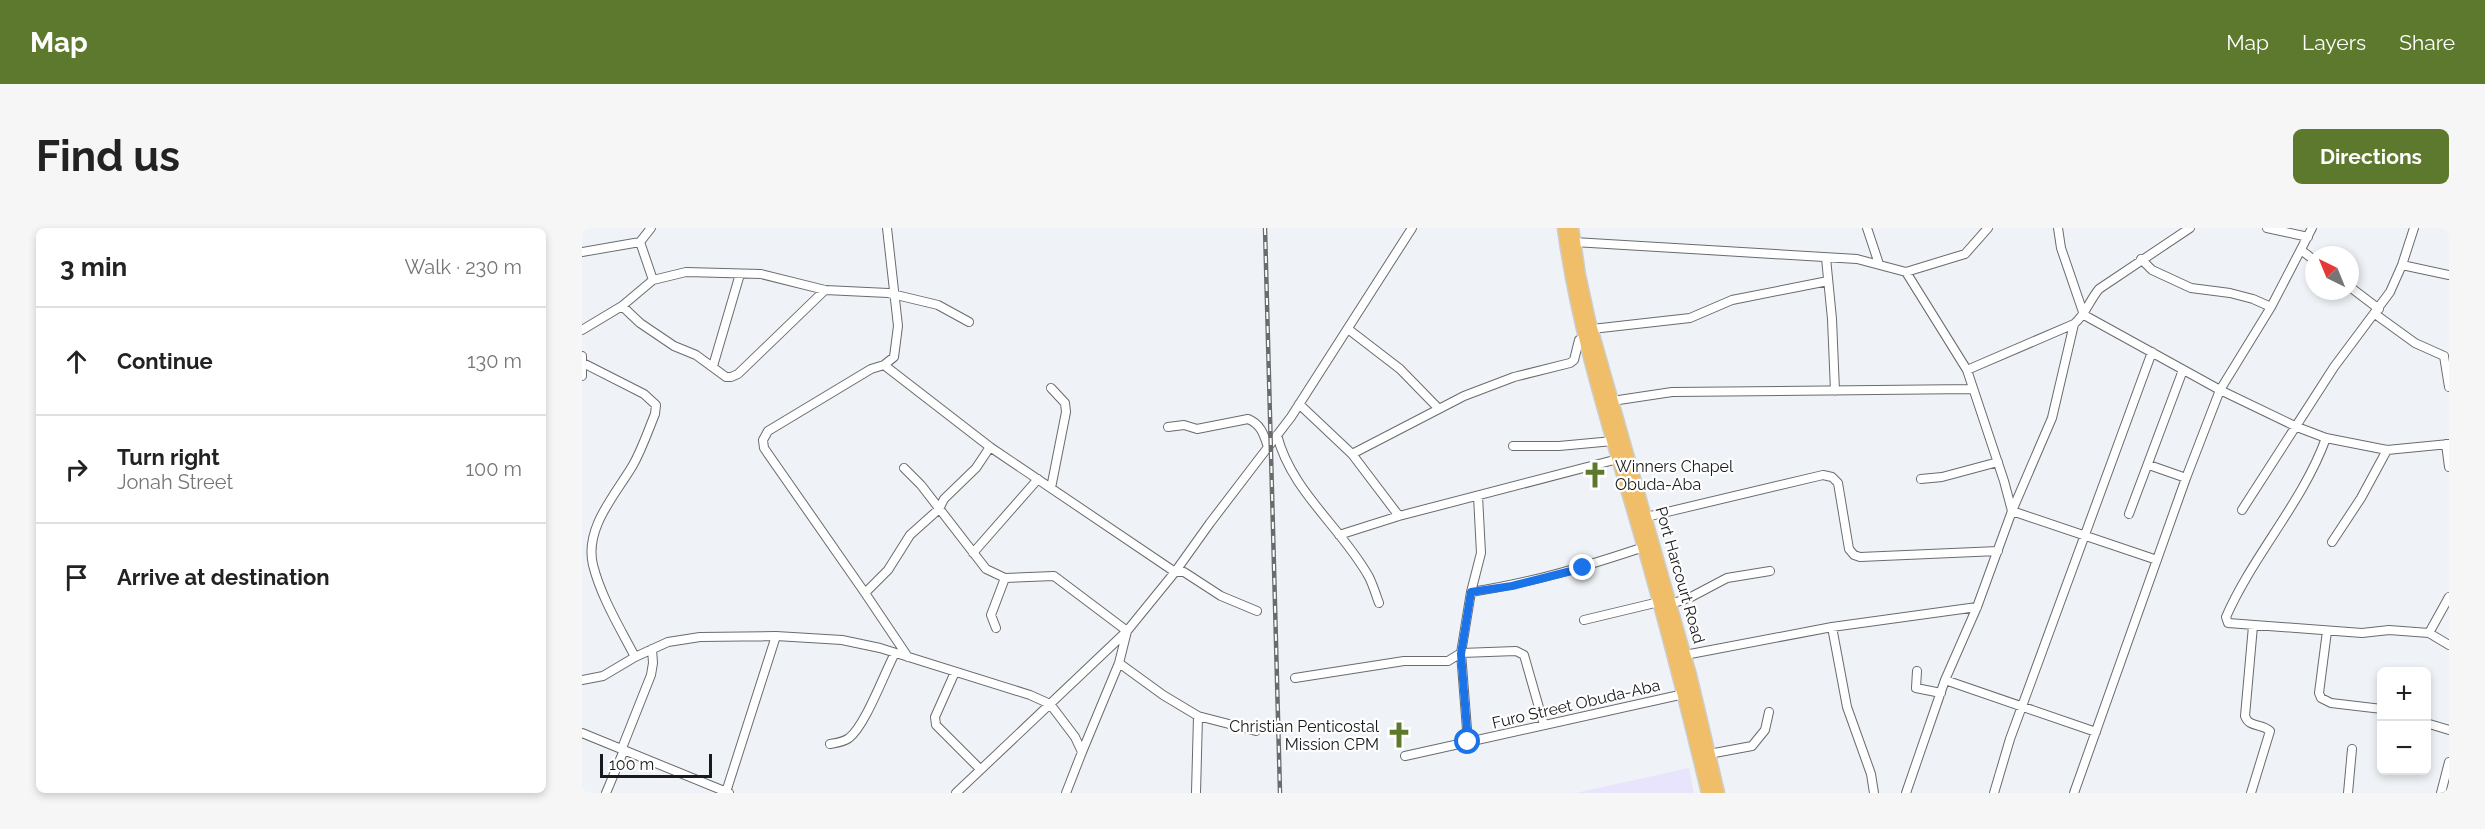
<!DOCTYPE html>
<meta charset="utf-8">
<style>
body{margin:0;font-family:Raleway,sans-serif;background:#f6f6f6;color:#222}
.controls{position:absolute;right:18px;bottom:18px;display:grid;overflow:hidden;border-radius:9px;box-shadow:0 3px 9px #0003}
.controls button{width:54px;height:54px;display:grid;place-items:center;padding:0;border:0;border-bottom:2px solid #e0e0e0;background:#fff;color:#222;font:30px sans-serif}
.compass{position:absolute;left:1723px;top:18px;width:54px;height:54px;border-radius:50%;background:#fff;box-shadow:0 3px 9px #0003;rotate:317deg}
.scale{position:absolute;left:18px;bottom:15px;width:112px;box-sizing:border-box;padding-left:6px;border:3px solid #191a1b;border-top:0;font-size:16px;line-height:21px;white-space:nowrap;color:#191a1b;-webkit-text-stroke:4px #fff;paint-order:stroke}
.stop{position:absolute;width:18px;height:18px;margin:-14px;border:4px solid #1a73e8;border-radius:50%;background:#fff}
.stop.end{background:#1a73e8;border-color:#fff;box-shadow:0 2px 6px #0008}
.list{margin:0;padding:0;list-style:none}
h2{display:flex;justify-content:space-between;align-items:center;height:78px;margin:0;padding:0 24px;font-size:26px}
h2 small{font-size:20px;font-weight:400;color:#767676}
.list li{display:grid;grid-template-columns:39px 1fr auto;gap:18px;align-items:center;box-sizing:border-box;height:108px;padding:0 24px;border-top:2px solid #e0e0e0}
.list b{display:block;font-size:22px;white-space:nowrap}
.list p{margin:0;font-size:20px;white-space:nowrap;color:#767676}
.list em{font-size:20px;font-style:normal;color:#767676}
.icon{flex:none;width:33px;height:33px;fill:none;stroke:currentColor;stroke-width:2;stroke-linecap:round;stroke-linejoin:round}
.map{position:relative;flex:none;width:1867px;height:565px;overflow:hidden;border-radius:9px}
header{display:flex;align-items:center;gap:36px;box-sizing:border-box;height:84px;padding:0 30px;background:#5d792e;color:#fff}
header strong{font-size:28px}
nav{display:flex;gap:33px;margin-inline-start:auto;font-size:21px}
.intro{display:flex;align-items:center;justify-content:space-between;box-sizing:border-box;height:144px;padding:0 36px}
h1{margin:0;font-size:42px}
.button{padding:15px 27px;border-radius:9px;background:#5d792e;color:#fff;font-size:21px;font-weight:700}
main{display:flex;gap:36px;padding:0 36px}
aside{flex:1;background:#fff;border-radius:9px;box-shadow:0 3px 9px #0003}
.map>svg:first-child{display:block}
.education{fill:#e8e4fb}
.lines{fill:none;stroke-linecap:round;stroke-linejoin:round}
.minor-casing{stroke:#696b6f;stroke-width:10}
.trunk-casing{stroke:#cccdcd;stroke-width:15}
.minor{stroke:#fff;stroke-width:8}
.trunk{stroke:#f0be68;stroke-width:12}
.rail-casing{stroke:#696b6d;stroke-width:4.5}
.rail{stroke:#fff;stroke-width:2;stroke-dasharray:7;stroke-linecap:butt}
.route{stroke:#1a73e8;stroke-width:8}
.labels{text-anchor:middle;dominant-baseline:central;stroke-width:4.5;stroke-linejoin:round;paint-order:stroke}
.poi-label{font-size:16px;fill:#191a1b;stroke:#fff;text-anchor:start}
.street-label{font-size:16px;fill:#191a1b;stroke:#fff}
</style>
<header>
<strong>Map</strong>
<nav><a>Map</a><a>Layers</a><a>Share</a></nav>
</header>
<div class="intro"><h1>Find us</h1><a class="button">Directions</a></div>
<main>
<aside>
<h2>3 min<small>Walk · 230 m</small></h2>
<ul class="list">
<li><svg class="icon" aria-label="ahead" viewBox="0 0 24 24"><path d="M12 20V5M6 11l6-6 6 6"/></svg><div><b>Continue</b></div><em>130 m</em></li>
<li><svg class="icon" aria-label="right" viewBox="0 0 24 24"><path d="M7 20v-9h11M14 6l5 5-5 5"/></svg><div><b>Turn right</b><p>Jonah Street</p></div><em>100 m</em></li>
<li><svg class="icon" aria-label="arrive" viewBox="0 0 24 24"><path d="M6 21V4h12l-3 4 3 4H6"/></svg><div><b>Arrive at destination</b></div></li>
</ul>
</aside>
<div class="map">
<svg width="1867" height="565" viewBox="0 0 1867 565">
<rect width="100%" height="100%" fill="#eff2f6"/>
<path class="education" d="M1107 540 1112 565H994Z"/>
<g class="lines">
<g class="minor-casing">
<path id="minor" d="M1285 0 1297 36
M1476 0 1479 20 1502 87 1638 162 1715 199 1744 210 1805 222 1867 216
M1685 0 1726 9
M58 14 69 0
M992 14 1275 31 1324 44 1383 26 1406 0
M1719 22 1732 32
M0 24 58 14 71 52
M1244 30 1250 91 1253 163
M1559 31 1570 42 1609 60 1648 65 1671 71 1689 79
M1820 37 1867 47
M1324 44 1385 142 1422 253 1430 283 1395 379 1363 452 1324 565
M1768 59 1797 81
M40 78 58 95 92 118 114 127 144 149H149L156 146 243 62
M1793 86 1833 115 1862 128
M1492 96 1470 190 1430 283 1575 332
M766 101 818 141 857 181
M1010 101 1108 90 1150 72 1246 53
M0 102 40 78 71 52 104 44 179 46 243 62 306 65 356 77 387 94
M0 128V148
M1862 128 1867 159
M1 135 62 166 74 177 73 186C66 203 60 221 51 237 34 266 2 300 11 337 19 369 38 400 53 429
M302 137 312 129 316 98 305 0
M131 138 158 46
M1385 142 1492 96C1504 86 1507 73 1517 61L1608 0
M469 160 483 175 484 184 469 260
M1030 173 1090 164 1391 161
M717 176 770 226 817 288
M586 199 602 197 615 201 666 191C679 196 682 207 686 219
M695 207C709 263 760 300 787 349 791 357 794 367 797 375
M1744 210C1721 274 1671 327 1644 389L1646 395 1780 405 1807 402 1847 405 1867 417
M1864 216 1867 239
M931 218H977L1031 213
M770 226 882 168 932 149 988 135 992 132 997 112 1003 111
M1567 237 1604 250
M322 240 339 257 404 341 423 350 472 348 545 403 537 435 500 524
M1339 251 1360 249 1416 234
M1660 282 1752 139 1808 64 1820 37 1832 0
M1547 286 1601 142
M1064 289 1241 247 1250 249 1256 255 1267 321 1272 327 1278 329 1416 323
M757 307 817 288 1036 231
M1750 314 1779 270 1805 222
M391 325 456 251
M889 364C949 355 1005 338 1062 319
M283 365 182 220 181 212 186 203 289 141 302 137 408 219
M1089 376 1109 369 1145 350 1188 343
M1002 392 1077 374
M1250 399 1265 479 1289 546 1292 565
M414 400 409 387 423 350
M1745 403 1737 465 1739 470 1749 475 1800 481
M1847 405 1867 369
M1103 427 1250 399 1395 379
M326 429 283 365 306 342 328 307 357 281 362 271 394 240 408 219 593 344H602L639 368 675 383
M537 435 581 467 616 488 674 503
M1335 443 1334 460 1359 465
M373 444 353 489 354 497 398 541
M713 450 822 433H866L879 425 934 423 942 427 962 497
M0 452 21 448 53 429 86 414 118 409 194 408 260 412 298 420 448 467 468 476 493 509 500 524 484 565
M1363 452 1514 504
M1844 495 1867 502
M0 505 147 565
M886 514 879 425 889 364 899 325 896 268
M248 516C254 515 262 514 267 510 283 498 302 446 313 425
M40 520 69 447 71 435 70 421
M1127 526 1170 518 1183 502 1187 484
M823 528 1102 466
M144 564 194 408
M24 565 42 522
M374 565 545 403 593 344 628 295 709 189 830 0
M614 565 616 488
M1412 565 1428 511 1570 124
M1492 565 1604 250 1638 162 1689 79 1730 0
M1669 565 1688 503C1680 495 1667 500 1663 488L1671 398
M1766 565 1770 521
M1859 565 1867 534"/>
</g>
<g class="trunk-casing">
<path id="trunk" d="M982 0C996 104 1029 204 1058 305 1083 391 1105 478 1126 565
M990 0 997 47 1007 93 1108 447 1136 565"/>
</g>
<use href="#minor" class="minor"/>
<use href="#trunk" class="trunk"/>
<g class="rail-casing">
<path id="rail" d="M683 0 698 565"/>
</g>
<use href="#rail" class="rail"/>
</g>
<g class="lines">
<path class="route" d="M886 514 879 426 889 364 930 358 1001 340"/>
</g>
<defs>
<g id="church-bare" transform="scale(2.07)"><path d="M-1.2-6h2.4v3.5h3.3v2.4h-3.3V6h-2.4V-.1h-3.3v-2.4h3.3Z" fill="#5d792e" stroke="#fff" stroke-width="2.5" paint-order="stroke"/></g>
</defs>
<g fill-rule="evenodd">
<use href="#church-bare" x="1013" y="247"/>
<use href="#church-bare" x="817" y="507"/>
</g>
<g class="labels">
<g class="poi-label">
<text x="1033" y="238">Winners Chapel<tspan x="1033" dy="18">Obuda-Aba</tspan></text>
<text x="797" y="498" text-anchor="end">Christian Penticostal<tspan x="797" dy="18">Mission CPM</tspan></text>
</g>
<g class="street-label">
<text transform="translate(1098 347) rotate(74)">Port Harcourt Road</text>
<text transform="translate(994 476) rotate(-13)">Furo Street Obuda-Aba</text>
</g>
</g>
</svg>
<div class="controls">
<button>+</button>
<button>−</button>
</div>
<svg class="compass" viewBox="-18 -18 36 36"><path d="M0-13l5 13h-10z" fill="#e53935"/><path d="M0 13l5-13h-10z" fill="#767676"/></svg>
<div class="scale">100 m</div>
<div class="stop" style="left:886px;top:514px"></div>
<div class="stop end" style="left:1001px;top:340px"></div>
</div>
</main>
